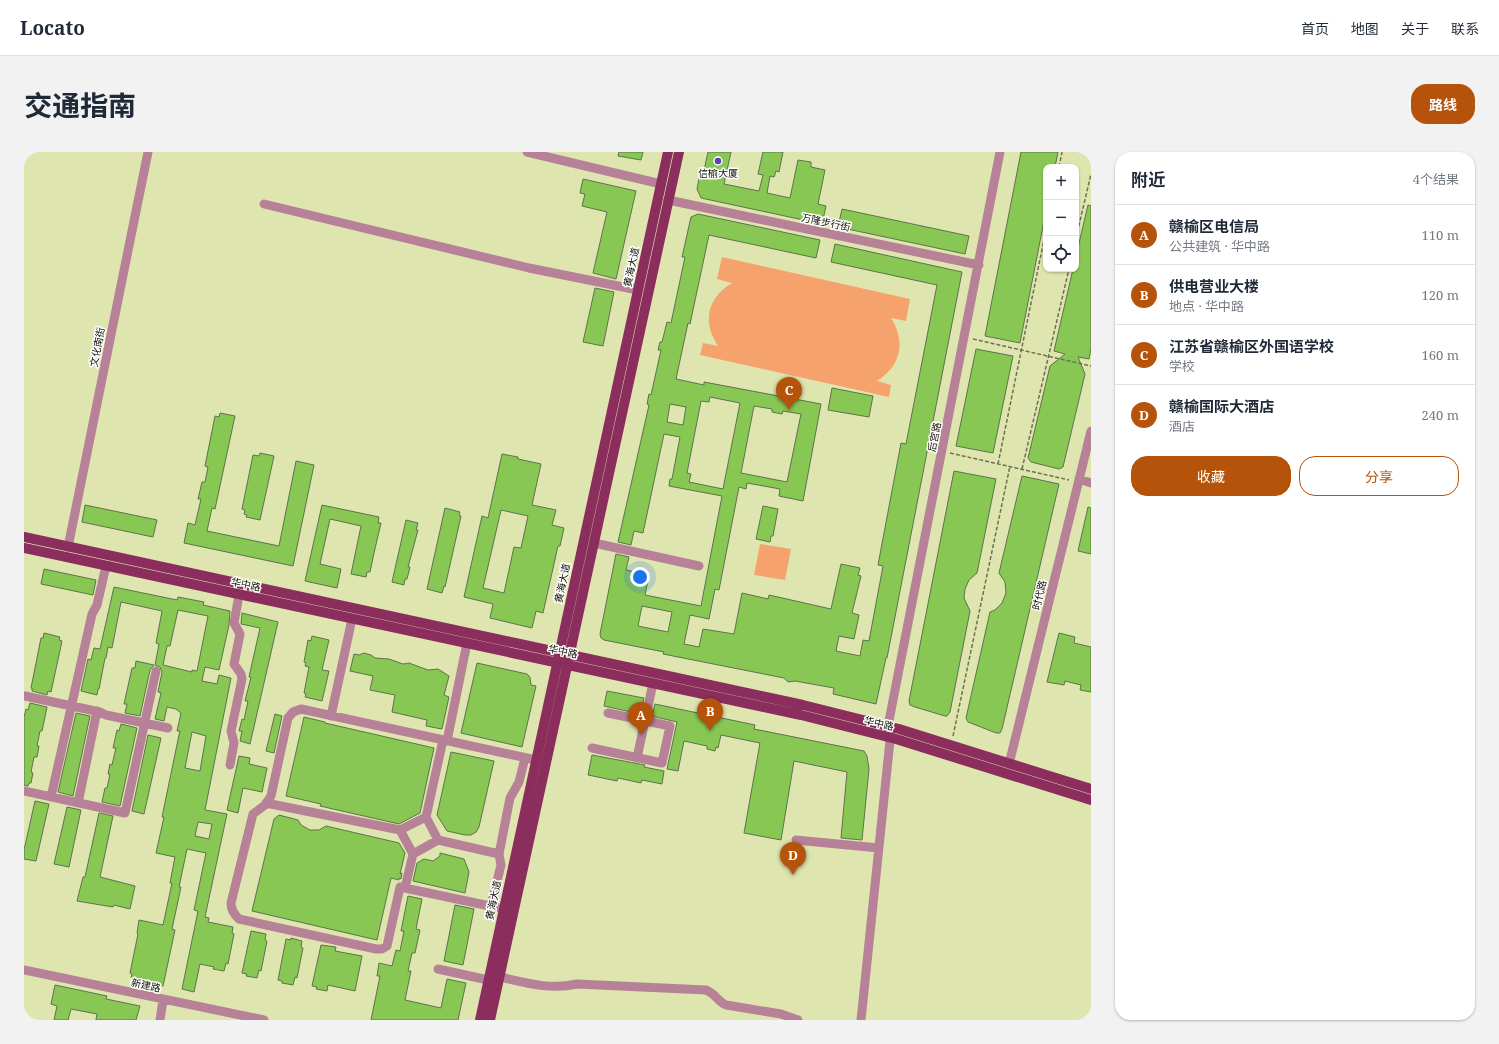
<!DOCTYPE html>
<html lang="zh">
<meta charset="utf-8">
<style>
body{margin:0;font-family:"Noto Serif","Noto Sans SC",serif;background:#f2f2f3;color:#1f2937}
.controls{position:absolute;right:12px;top:12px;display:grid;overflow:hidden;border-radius:8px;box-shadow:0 1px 3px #0004}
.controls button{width:36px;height:36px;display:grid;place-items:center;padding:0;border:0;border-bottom:1px solid #e0e1e3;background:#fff;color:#1f2937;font:20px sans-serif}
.you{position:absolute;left:616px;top:425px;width:14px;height:14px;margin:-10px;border:3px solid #fff;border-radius:50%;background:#1a73e8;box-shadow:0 0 0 6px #1a73e833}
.badge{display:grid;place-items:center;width:26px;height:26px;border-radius:50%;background:#b45309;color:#fff;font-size:13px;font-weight:700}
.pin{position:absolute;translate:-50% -33px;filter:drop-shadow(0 1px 2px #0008)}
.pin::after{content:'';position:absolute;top:21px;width:14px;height:12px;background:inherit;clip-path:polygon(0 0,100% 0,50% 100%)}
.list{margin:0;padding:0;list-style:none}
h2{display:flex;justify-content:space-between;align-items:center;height:52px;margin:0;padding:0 16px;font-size:17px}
h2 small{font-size:13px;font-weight:400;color:#747a83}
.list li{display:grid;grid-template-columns:26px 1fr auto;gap:12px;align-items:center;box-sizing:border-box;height:60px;padding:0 16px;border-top:1px solid #e0e1e3}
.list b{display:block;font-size:15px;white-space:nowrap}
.list p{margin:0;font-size:13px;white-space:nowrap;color:#747a83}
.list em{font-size:13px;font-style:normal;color:#747a83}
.actions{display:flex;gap:8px;padding:12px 16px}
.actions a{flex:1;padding:9px 0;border:1px solid #b45309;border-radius:16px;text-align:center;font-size:14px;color:#b45309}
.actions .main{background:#b45309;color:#fff}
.icon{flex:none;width:22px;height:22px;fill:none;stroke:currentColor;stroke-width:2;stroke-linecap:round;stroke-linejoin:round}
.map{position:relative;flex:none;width:1067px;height:868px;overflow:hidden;border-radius:16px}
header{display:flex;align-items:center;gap:24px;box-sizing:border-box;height:56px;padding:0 20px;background:#fff;border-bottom:1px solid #e0e1e3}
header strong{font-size:19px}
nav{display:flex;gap:22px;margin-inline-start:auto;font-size:14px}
.intro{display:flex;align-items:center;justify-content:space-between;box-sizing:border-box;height:96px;padding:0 24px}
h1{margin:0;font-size:28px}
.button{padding:10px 18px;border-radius:16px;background:#b45309;color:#fff;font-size:14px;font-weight:700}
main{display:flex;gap:24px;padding:0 24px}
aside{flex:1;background:#fff;border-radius:16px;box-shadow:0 1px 3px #0004}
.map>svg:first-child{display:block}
.green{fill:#f5a26c}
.building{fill:#89c755;stroke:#5b7449;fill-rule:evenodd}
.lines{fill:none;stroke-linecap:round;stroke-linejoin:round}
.path{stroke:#6d7150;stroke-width:1.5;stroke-dasharray:4 2;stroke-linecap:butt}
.minor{stroke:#b78298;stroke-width:9}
.major{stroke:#8c2e5d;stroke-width:10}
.poi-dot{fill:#633db5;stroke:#fff;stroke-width:1.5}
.labels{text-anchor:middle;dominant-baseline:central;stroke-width:3;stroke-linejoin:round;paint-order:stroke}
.poi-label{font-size:10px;fill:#0e0f00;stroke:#fff}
.street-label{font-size:10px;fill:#0e0f00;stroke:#fff}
</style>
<header>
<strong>Locato</strong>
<nav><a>首页</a><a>地图</a><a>关于</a><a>联系</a></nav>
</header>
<div class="intro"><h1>交通指南</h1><a class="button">路线</a></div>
<main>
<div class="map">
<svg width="1067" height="868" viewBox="0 0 1067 868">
<rect width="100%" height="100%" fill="#dfe5af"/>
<path class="green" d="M698 105 886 147 882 169 867 166C882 190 877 214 853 229L867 233 865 245 676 203 679 191 694 194C678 170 683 146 708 131L693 127Z
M736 392 767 397 761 428 730 423Z"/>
<path class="building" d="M595 0H619L617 8 594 4Z
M684 0H707L700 32 735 39 739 23 734 22 739 0H759L755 20 752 19 750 25 746 24 743 41 766 46 774 8 787 10V15L801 18 794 52 802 54 798 72 677 46 673 37 675 26 678 27Z
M997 0H1034L1031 15H1022V59L996 191 961 184Z
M559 27 612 39 592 127 569 121 583 60 558 54 561 42 556 41Z
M1064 53 1067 54V197L1065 207 1054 205 1061 222 1039 315 1035 317 1007 310 1004 306 1026 214 1041 202 1030 199 1049 117H1052V104Z
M818 57 945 84 941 102 814 75Z
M674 62 796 88 792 106 685 83 666 172 664 171 652 227 680 233V230L797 252 779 349 755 344 756 337 723 331 722 337 715 335 695 438 691 437 685 467 666 463 660 492 675 495 679 477 710 482 718 441 744 447 745 443 807 457 817 412 836 416 834 423 837 424 828 461 835 463 830 487 815 484 812 499 836 504 839 488 845 489 859 414 854 413 877 291 882 292 913 133 807 110 811 92 938 120 863 506H862L852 552 809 542 810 536 771 529 764 530 760 526 639 502 640 500 580 488 577 486 576 482 592 402 605 405 602 418 625 423 621 443 677 454 698 344 645 334 646 327H648L656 285 640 282 619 381 610 379 607 393 594 390 625 253 623 252 625 242 627 243 637 198H634L636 190H638L643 170 647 171 661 105H658L667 65ZM686 245 716 251 699 337 665 330 667 322 663 321 677 249 685 250ZM646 252 662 255 659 273 643 270ZM730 254 748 257V260L758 262 759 259 777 262 763 330 717 321ZM618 454 648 460 644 480 614 474Z
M571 136 590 140 579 194 559 190Z
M952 197 989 204 969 301 932 294Z
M808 236 849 244 845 265 804 258Z
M196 261 211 264 191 357 188 356 183 379 255 394 272 309 290 313 269 414 160 391 164 371 171 373 177 347H174L178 330H181L184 315 181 314 191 264 195 265Z
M236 301 250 304 236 368 222 365 223 363 220 362 221 358 218 357 229 303 235 304Z
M478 302 494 305V307L517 312 508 353 532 358 528 373 540 376 536 394H534L519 461 512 459 508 476 466 466 469 452 440 445 458 364 464 366ZM477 358 504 364 497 396 490 395 480 441 459 436Z
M930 319 972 327 953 421 945 428 941 437 940 446 946 459 926 560 923 564H921L891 555 886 553 885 549Z
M998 324 1035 332 978 577 976 581H972L944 570 942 566 966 460 971 458 978 451 982 441 981 430 975 421Z
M61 353 133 368 129 385 58 370Z
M298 353 355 365 354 371H357L350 401 346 420H343L342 425 327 422 337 374 306 367 296 412 317 417 313 436 281 429Z
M739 354 754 357 749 384H747L746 390 732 387Z
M1064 355 1067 356V402L1054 399Z
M421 356 436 360 435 363 437 364 421 435 420 434 418 441 403 437Z
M382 368 394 371 392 378H394L384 415H386L383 427H381L380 433 368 430Z
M20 417 72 428 69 443 17 432Z
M90 435 153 448 154 445 180 450 179 453 206 459 205 473 195 518 181 515 178 529 193 532 195 523 207 526 181 658 203 662 181 765 185 766 184 770 209 775 208 781 210 782 204 812 202 811 200 819 189 817 190 815 176 812 170 840 158 837 174 759 170 758 182 701 163 697 155 735H157L148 777 151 778 139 834 107 826 108 822 106 821 114 782 113 781 115 768 139 773 148 731H146L151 705 132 701 140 665H138L155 583 156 579H153L157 561 152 557 143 555 140 569 131 567 137 541 134 540 138 520 136 515 131 513 135 492 132 491 138 459 97 450 88 496 84 495 82 506H81L75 537H74L73 543 57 539 64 507 67 508 70 496 76 497ZM154 458 184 464 173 519 168 518V520L139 513 143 494H146ZM168 580 182 584 176 619 161 616ZM174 670 188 672 185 687 171 684Z
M218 461 254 470 226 592 216 589 218 579H215L218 567 220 568 224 549H221L227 525H225L236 476 217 472Z
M20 481 36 485 35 488 38 489 27 540 24 539 23 543 8 539V536H7L17 486H19Z
M1035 481 1051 485 1050 491 1067 495V540L1056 538 1057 533 1041 529 1040 533 1023 530Z
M288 484 305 488 298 518 305 519 298 549 281 545 282 542 280 541 285 515 281 514 282 511 280 510 284 488 287 489Z
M340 501 347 503 351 506 365 507 379 512 385 511 404 518 414 517 425 524 420 543 425 545 418 577 402 574 403 568 368 560 371 543 346 538 349 524 326 519 330 502 335 503Z
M112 509 130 513 126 518 116 564 101 561 103 552H100L108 516H111Z
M453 511 503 522 506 525 507 533 512 534 498 595 437 581Z
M583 539 620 546 616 562 580 554Z
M6 551 23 555 18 579H16L13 594H15L13 605H10L7 620 9 621 7 631H5L4 634 0 633V565L2 557 4 558Z
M631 552 731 573 730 577 840 599 843 604 845 617 838 688 817 686 823 620 770 609 757 688 720 681 736 591 697 583 694 596 692 595 691 599 683 597V594L660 589 654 619 643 617 653 570 628 564Z
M52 561 66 564 49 644 34 640Z
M251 562 258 564 250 601 242 599Z
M280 565 301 570V571L410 596 396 661 375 672 296 654 297 652 262 644Z
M97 572 113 576 96 654 78 650 81 636H83L86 622H84L86 612 88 613 92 596H89L93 578 95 579Z
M124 583 137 586 120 662 108 659Z
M427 600 470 609 455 675 452 680 447 683H441L423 679 413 663Z
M568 603 621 613 620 615 640 619 638 632 618 628 617 631 594 626 593 629 564 623Z
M215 604 226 606 225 612 243 616 238 640 219 636 214 661 203 658Z
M11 649 25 652 12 709 0 707V698Z
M43 655 57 658 45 715 30 712Z
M75 661 89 664 76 725 111 734 106 757 90 753 89 755 53 749 59 725H61Z
M255 663 274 668 277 673 286 678H295L302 674 375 691 381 701 376 722 378 721 377 727 375 726V728L367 726 353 788 228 759 250 667Z
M416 701 440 707 445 720 441 741 389 729 393 711 400 707 409 709 416 704Z
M384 744 398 747 392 777 396 778 391 801H388L384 819H387L381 848 417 856 423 827 442 831 434 868H347L356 824H353L355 811 368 814 372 798 376 799 380 779H377Z
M431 753 450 757 439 813 420 809Z
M227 779 242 782 241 788 243 789 237 819 235 818 233 826 222 824 223 822 218 821Z
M267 786 278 789 277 795 279 796 273 826 271 825 269 833 258 831V829L254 828 262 787 267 788Z
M297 793 312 795 311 799 338 804 331 839 304 833 303 839 292 837 293 835 288 834Z
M31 833 83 844 82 847 116 854 112 868H72L73 862 47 857 44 868H30L33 854 27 852Z"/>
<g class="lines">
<path class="path" d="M1035 15 1038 0
M1052 86 1067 22
M949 187 1067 214
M926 301 1045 328
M974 312 1022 78
M998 317 1045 117
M929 584 986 314"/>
<path class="minor" d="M503 0 637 32
M644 48 955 113
M240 52 505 116 614 138
M1055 327 1067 331
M570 391 675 414
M44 395 124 0
M1 544 76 560 82 563 144 576
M307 564 328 467
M864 574 976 0
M423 589 443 491
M568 596 638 611 646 574 584 561
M613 606 629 531
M985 612 1067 279
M206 613 210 591 207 579 218 527 217 522 210 512 216 482 210 471 215 443
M0 639 101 661 132 519
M27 645 68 462 73 453 82 414
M54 651 73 559
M242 651 376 678 402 665 414 688 389 702 376 678
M402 665 419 588
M414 688 475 702
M772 688 855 696
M381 736 389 702
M467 754 477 713 475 702 486 646 495 630 501 606
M480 757 376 735 363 794 358 797H352L215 767C210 762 207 758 207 751L229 662 241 653 247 644 264 566 269 560 277 557 512 608
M414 817 464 828
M0 818 240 868
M476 825C503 831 525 838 553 832L682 838C692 842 693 849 702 853L757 862 774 868
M136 868 139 848
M837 868 867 579"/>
<path class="major" d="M0 385 779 553 875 577 1067 637
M0 396 777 563 872 587 1067 648
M456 868 644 0
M466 868 655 0"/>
</g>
<circle class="poi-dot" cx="694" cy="9" r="4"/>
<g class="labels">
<g class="poi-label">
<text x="694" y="21">信榆大厦</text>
</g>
<g class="street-label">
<text transform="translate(802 70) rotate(12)">万隆步行街</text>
<text transform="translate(607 115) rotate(-78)">黄海大道</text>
<text transform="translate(73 195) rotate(-79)">文化南街</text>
<text transform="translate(910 285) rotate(-79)">后宫路</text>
<text transform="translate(538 431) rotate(-78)">黄海大道</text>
<text transform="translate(222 432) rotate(12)">华中路</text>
<text transform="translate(1015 443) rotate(-76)">时代路</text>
<text transform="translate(539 499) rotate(12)">华中路</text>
<text transform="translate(855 571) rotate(14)">华中路</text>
<text transform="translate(469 748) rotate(-78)">黄海大道</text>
<text transform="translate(122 833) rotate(12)">新建路</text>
</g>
</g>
</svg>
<div class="controls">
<button>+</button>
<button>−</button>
<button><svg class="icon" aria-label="locate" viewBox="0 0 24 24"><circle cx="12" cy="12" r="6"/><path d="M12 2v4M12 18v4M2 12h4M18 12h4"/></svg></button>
</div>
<div class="you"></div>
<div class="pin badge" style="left:617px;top:583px">A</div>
<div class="pin badge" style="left:686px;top:579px">B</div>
<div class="pin badge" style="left:765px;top:258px">C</div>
<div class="pin badge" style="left:769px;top:723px">D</div>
</div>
<aside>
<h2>附近<small>4个结果</small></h2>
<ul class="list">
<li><span class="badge">A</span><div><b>赣榆区电信局</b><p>公共建筑 · 华中路</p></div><em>110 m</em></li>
<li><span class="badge">B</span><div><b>供电营业大楼</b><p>地点 · 华中路</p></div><em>120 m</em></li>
<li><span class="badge">C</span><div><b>江苏省赣榆区外国语学校</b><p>学校</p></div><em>160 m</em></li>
<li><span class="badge">D</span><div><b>赣榆国际大酒店</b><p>酒店</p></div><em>240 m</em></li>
</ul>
<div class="actions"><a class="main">收藏</a><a>分享</a></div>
</aside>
</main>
